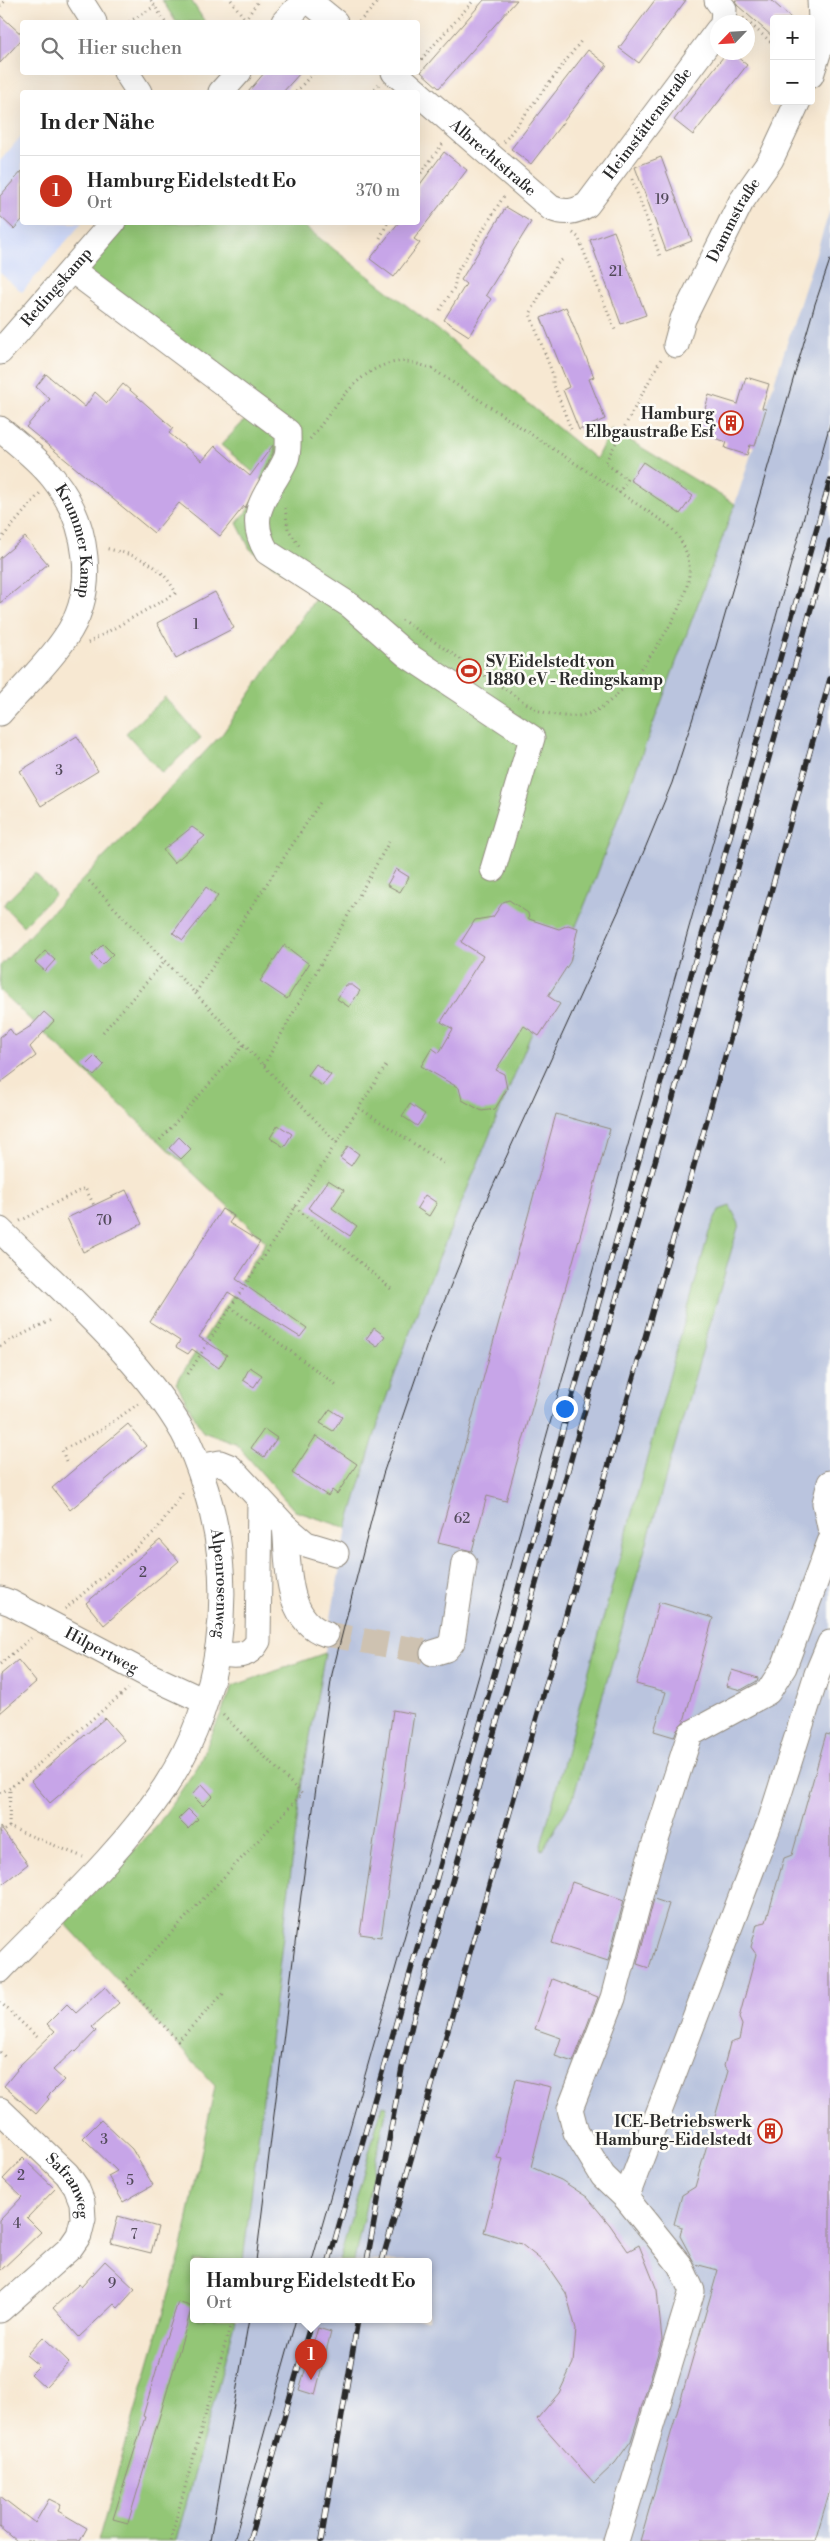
<!DOCTYPE html>
<html lang="de">
<meta charset="utf-8">
<style>
body{margin:0;font-family:"Libre Bodoni",serif;background:#f2f2f2;color:#222}
.controls{position:absolute;right:15px;top:15px;display:grid;overflow:hidden;border-radius:5px;box-shadow:0 5px 20px #0002}
.controls button{width:45px;height:45px;display:grid;place-items:center;padding:0;border:0;border-bottom:1px solid #e0e0e0;background:#fff;color:#222;font:25px sans-serif}
.compass{position:absolute;left:710px;top:15px;width:45px;height:45px;border-radius:50%;background:#fff;box-shadow:0 5px 20px #0002;rotate:245deg}
.you{position:absolute;left:564px;top:1408px;width:18px;height:18px;margin:-12px;border:4px solid #fff;border-radius:50%;background:#1a73e8;box-shadow:0 0 0 8px #1a73e833}
.badge{display:grid;place-items:center;width:32px;height:32px;border-radius:50%;background:#c8321e;color:#fff;font-size:16px;font-weight:700}
.pin{position:absolute;translate:-50% -41px;filter:drop-shadow(0 1px 2px #0008)}
.pin::after{content:'';position:absolute;top:26px;width:18px;height:15px;background:inherit;clip-path:polygon(0 0,100% 0,50% 100%)}
.popup{position:absolute;left:190px;top:2258px;width:242px;height:65px;box-sizing:border-box;display:grid;place-content:center;border-radius:5px;background:#fff;filter:drop-shadow(0 1px 4px #0005);font-size:16px;white-space:nowrap;color:#767676}
.popup b{font-size:19px;color:#222}
.popup::after{content:'';position:absolute;left:50%;top:100%;margin-left:-10px;border:10px solid transparent;border-top-color:#fff}
.list{margin:0;padding:0;list-style:none}
h2{display:flex;justify-content:space-between;align-items:center;height:65px;margin:0;padding:0 20px;font-size:21px}
h2 small{font-size:16px;font-weight:400;color:#767676}
.list li{display:grid;grid-template-columns:32px 1fr auto;gap:15px;align-items:center;box-sizing:border-box;height:70px;padding:0 20px;border-top:1px solid #e0e0e0}
.list b{display:block;font-size:19px;white-space:nowrap}
.list p{margin:0;font-size:16px;white-space:nowrap;color:#767676}
.list em{font-size:16px;font-style:normal;color:#767676}
.icon{flex:none;width:28px;height:28px;fill:none;stroke:currentColor;stroke-width:2;stroke-linecap:round;stroke-linejoin:round}
.map{position:relative;flex:none;width:830px;height:2541px;overflow:hidden}
.search{position:absolute;background:#fff;box-shadow:0 5px 20px #0002;left:20px;top:20px;width:400px;height:55px;display:flex;align-items:center;gap:12px;box-sizing:border-box;padding:0 18px;border-radius:5px;color:#767676;font-size:19px}
.panel{position:absolute;background:#fff;box-shadow:0 5px 20px #0002;left:20px;top:90px;width:400px;height:135px;border-radius:5px}
.map>svg:first-child{display:block}
.built{fill:#d0daf9}
.industrial{fill:#bac4de}
.green{fill:#93c676;stroke:#5f7850}
.building{fill:#c7a5e8}
.lines{fill:none;stroke-linecap:round;stroke-linejoin:round}
.minor-tunnel{stroke:#cec2b1;stroke-width:25;stroke-dasharray:25 12;stroke-linecap:butt}
.minor-casing{stroke:#918a7e;stroke-width:27}
.path{stroke:#918a7e;stroke-width:3;stroke-dasharray:1 4;stroke-linecap:butt}
.minor{stroke:#fff;stroke-width:25}
.tram{stroke:#2b2b2b;stroke-width:1}
.rail-casing{stroke:#2b2b2b;stroke-width:5.5}
.rail{stroke:#fdfcf7;stroke-width:4;stroke-dasharray:11;stroke-linecap:butt}
.labels{text-anchor:middle;dominant-baseline:central;stroke-width:5;stroke-linejoin:round;paint-order:stroke}
.number-label{font-size:14px;fill:#524a5a}
.street-label{font-size:16px;fill:#2b2b2b;stroke:#fdfcf7}
.poi-label{font-size:16px;font-weight:bold;fill:#2b2b2b;stroke:#fdfcf7;text-anchor:end}
</style>
<div class="map">
<svg width="830" height="2541" viewBox="0 0 830 2541">
<rect width="100%" height="100%" fill="#fdfcf7"/>
<filter id="ink" filterUnits="userSpaceOnUse"><feTurbulence type="fractalNoise" baseFrequency=".02" numOctaves="2"/><feDisplacementMap in="SourceGraphic" scale="10" xChannelSelector="R" yChannelSelector="G"/><feConvolveMatrix kernelMatrix="1 2 1 2 8 2 1 2 1" color-interpolation-filters="sRGB"/></filter>
<filter id="wash" filterUnits="userSpaceOnUse"><feTurbulence type="fractalNoise" baseFrequency=".0096" numOctaves="4" result="noise"/><feDisplacementMap in="SourceGraphic" scale="20" xChannelSelector="R" yChannelSelector="G"/><feGaussianBlur stdDeviation="1.12" result="paint"/><feColorMatrix in="noise" values="0 0 0 0 0 0 0 0 0 0 0 0 0 0 0 0 0 1.4 0 .05"/><feComposite in="paint" operator="in"/></filter>
<g filter="url(#wash)">
<rect width="100%" height="100%" fill="#f7e8d2"/>
<path class="built" d="M22 135V222L82 223 22 292 0 273V161Z"/>
<path class="industrial" d="M830 210V2541H176L236 2319H428V2261H243L302 1781 347 1528 383 1407 423 1296 595 880 735 504Z"/>
<path class="green" d="M162 0H191L205 22H176Z
M128 223H300L437 329 596 459 611 429 735 504 595 880 423 1296 383 1407 347 1528 295 1511 236 1444 203 1432 176 1383 266 1242 0 991V966L223 733 317 596 250 549 237 523 268 485 221 445 250 415 77 283Z
M165 697 201 738 162 773 126 733Z
M35 873 55 894 23 926 3 905Z
M730 1206 739 1224 573 1798 543 1850 540 1849 709 1232 719 1210Z
M325 1653 302 1781 243 2261H194V2319H236L176 2541H98L181 2252 215 2086 65 1923 156 1827 198 1766 233 1686Z
M382 2106 387 2107 354 2261H339Z"/>
<g id="blocks">
<path class="building" d="M484 0H517L439 88 421 72Z
M655 0H686L639 63 619 48Z
M735 0H771L792 19H774V38L737 5Z
M0 15 22 35V39L0 63Z
M588 50 607 65 531 164 511 149Z
M727 52H731L747 65 693 135 674 120Z
M265 72H301L283 92H248Z
M444 152 467 170 414 239 420 243 394 277 370 259 399 222H418V187Z
M661 157 692 241 666 251 635 167Z
M22 171V220L14 229 0 216V196Z
M506 207 531 222 486 295 491 299 469 336 444 320 466 284 461 280Z
M614 231 646 315 621 324 590 240Z
M566 307 594 377 589 379 605 419 579 430 563 390 569 387 541 318Z
M46 374 85 407 95 392 107 403 123 384 173 428 169 433 202 461 215 446 250 476 273 445V453L245 508 244 506 220 536 179 503 154 533 26 427 50 399 36 387Z
M746 377 769 384 762 408 766 409 755 446 750 445 747 455 725 448 727 442 698 433 709 395 738 404Z
M643 462 693 496 680 514 630 480Z
M25 537 48 564 0 603V558Z
M215 592 234 628 176 658 157 623Z
M77 736 98 771 41 806 20 771Z
M192 827 205 836 174 863 163 850Z
M396 869 409 877 400 892 387 885Z
M206 887 218 896 183 940 173 933Z
M509 900 528 913 529 919 559 929 568 925 578 928 570 962 548 996 560 1004 539 1036 524 1026 496 1070 504 1074 507 1089 495 1109 482 1111 462 1100 459 1088 421 1066 432 1048 439 1053 453 1029 441 1022 483 956 461 942 475 920 493 917 503 902Z
M103 944 113 954 102 965 92 955Z
M284 945 309 964 287 999 260 981Z
M45 951 55 960 45 971 35 962Z
M346 985H352L360 991 349 1007 337 999Z
M44 1012 54 1021 30 1047 36 1056 0 1083V1037L10 1029 15 1036 31 1026Z
M95 1056 104 1065 94 1076 84 1067Z
M316 1064 331 1075 322 1086 308 1075Z
M410 1104 425 1114 417 1126 402 1116Z
M556 1114 610 1129 506 1501 487 1496 472 1551 438 1543Z
M278 1125 292 1134 284 1147 270 1138Z
M179 1137 191 1149 181 1159 169 1148Z
M348 1146 359 1154 351 1166 340 1158Z
M328 1180 344 1190 332 1208 357 1226 350 1236 308 1208Z
M126 1190 142 1224 83 1252 67 1218Z
M425 1195 437 1203 429 1216 417 1208Z
M222 1209 234 1216 229 1223 260 1242 236 1279 307 1328 300 1337 228 1292 199 1337 227 1355 219 1368 192 1349 188 1354 176 1347 180 1341 150 1322Z
M374 1328 385 1336 377 1347 366 1339Z
M250 1367 262 1375 254 1387 243 1380Z
M330 1409 342 1417 333 1431 320 1423Z
M128 1424 146 1446 70 1510 52 1488Z
M264 1429 277 1438 264 1457 251 1448Z
M316 1436 357 1464 337 1494 332 1490 328 1496 292 1473Z
M160 1540 179 1561 104 1625 86 1603Z
M659 1602 713 1618 684 1721 677 1729 674 1737 654 1731 666 1692 636 1684Z
M18 1660 36 1682 0 1713V1675Z
M732 1670 758 1678 757 1681 741 1690 726 1686Z
M393 1710 414 1714 381 1937 360 1934Z
M105 1718 124 1740 50 1803 31 1781Z
M826 1734 830 1735V2490L815 2541H640L718 2270 695 2264 680 2236 682 2227 674 2224 682 2195 695 2187 728 2071 724 2066 730 2043 739 2040 742 2025 739 2018 756 1954 751 1947 757 1924 766 1922 784 1858 792 1855Z
M202 1784 213 1796 203 1806 192 1795Z
M188 1809 198 1819 188 1829 178 1819Z
M0 1827 28 1864 0 1886Z
M572 1882 624 1900 608 1961 552 1943Z
M654 1899 669 1904 649 1968 637 1964Z
M552 1979 598 1997 573 2062 555 2056 561 2038 535 2029Z
M105 1987 119 2003 92 2027 96 2031 76 2052 74 2050 53 2070 64 2080 47 2097 49 2099 36 2114 4 2086 17 2070 16 2069 55 2031 47 2024 67 2004 76 2013Z
M516 2079 551 2087 531 2167 561 2180 587 2197 610 2225 628 2251 639 2245 657 2290 662 2340 631 2441 615 2463 594 2483 537 2419 559 2393 573 2363 576 2329 566 2293 546 2264 521 2244 484 2232 503 2159 497 2158Z
M101 2120 132 2149 153 2185 123 2202 108 2176 117 2171 83 2138Z
M23 2158 55 2189 27 2218 41 2232 0 2271V2220L22 2197 3 2179Z
M118 2216 158 2227 151 2253 111 2243Z
M105 2261 135 2289 118 2308 114 2304 79 2337 53 2308 79 2284 81 2287Z
M178 2302 192 2307 128 2523 113 2519 145 2417 143 2416 163 2347Z
M318 2328 331 2332 315 2395 299 2390Z
M43 2337 69 2362 45 2387 31 2374 39 2366 26 2355Z
M0 2496 35 2523 49 2499 61 2505 58 2511 87 2528 80 2541H17L0 2527Z"/>
</g>
</g>
<g filter="url(#ink)">
<use href="#blocks" fill-opacity="0" stroke="#918a7e" stroke-width="1"/>
<g class="lines">
<path class="minor-tunnel" d="M326 1634 433 1653"/>
<g class="minor-casing">
<g id="minor">
<path d="M80 0 94 22"/>
<path d="M308 0 335 22"/>
<path d="M717 0 724 9 723 22"/>
<path d="M284 22 305 0"/>
<path d="M126 72 139 92"/>
<path d="M394 72 417 92"/>
<path d="M811 75 822 41 820 0"/>
<path d="M221 92 239 72"/>
<path id="s1" d="M418 93 551 208C565 214 575 212 587 205L718 30"/>
<path d="M72 270 288 432C288 441 289 452 286 459 270 494 243 512 267 552L351 606 407 655 532 738 493 869"/>
<path id="s2" d="M676 345 683 319 741 202 771 159 798 101"/>
<path id="s3" d="M0 352 113 222"/>
<path id="s4" d="M0 429C18 444 38 459 53 478 88 522 99 590 65 638 47 665 22 688 0 713"/>
<path id="s5" d="M0 1230C62 1291 139 1356 183 1432 193 1450 200 1470 206 1490 237 1590 222 1699 165 1787 120 1855 57 1911 0 1970"/>
<path d="M199 1467 220 1463 230 1467 285 1526 306 1544 336 1553"/>
<path d="M830 1483 825 1503 830 1527"/>
<path d="M285 1526C289 1563 284 1620 326 1634"/>
<path id="s6" d="M0 1599 11 1603 146 1674 204 1701"/>
<path d="M433 1653 446 1649 452 1642 464 1563"/>
<path d="M218 1654C235 1656 249 1658 258 1641L260 1501"/>
<path id="s7" d="M0 2110 67 2174 76 2187 82 2202 83 2219 79 2235 70 2248 0 2310"/>
<path d="M626 2198 603 2176 576 2132 570 2109 613 1998 649 1862 690 1734 768 1692 784 1667 830 1542"/>
<path d="M616 2541 692 2291 680 2265 626 2198 771 1819 817 1674 830 1643"/>
</g>
</g>
<path class="path" d="M151 0 165 22
M231 0 247 22
M0 6 6 0
M743 18 771 42
M245 20 259 0
M129 22 155 6
M359 22 380 0
M418 63 474 0
M296 92 314 72
M371 92 379 84
M504 142 581 41
M418 177 444 142
M632 179 660 256
M573 233 578 237 615 330
M380 238 388 222
M562 260 557 264 530 314 553 375V383L571 429
M440 310 454 288 457 272 504 196
M310 439C333 411 357 367 397 362 408 360 420 365 431 368L667 524C681 536 691 556 689 575 685 614 633 688 599 709 579 721 556 716 536 710L402 620
M619 493 627 479 605 463 661 359
M285 508 288 529 299 546
M0 540 40 493
M88 643 176 593C160 562 136 555 104 548
M89 881 337 1143
M196 992 321 801
M103 1032 165 961
M264 1065 389 842
M359 1108 445 1164
M160 1140 244 1045
M0 1190V1191
M295 1207 391 1289
M20 1221 85 1188 94 1205
M230 1307 338 1386
M0 1346 53 1319
M188 1374 387 1064
M66 1461 62 1450 101 1430 138 1404
M65 1609 155 1532 184 1491
M0 1664 31 1638
M223 1715 302 1794 124 1983 178 2041 225 1992
M0 1793 10 1788 128 1689
M9 1827 10 1788
M0 1833 9 1827 83 1857
M0 2002 37 2037
M0 2052 7 2059
M170 2541 231 2323"/>
<use href="#minor" class="minor"/>
<path class="tram" d="M256 2261 301 1895 332 1674 383 1474 430 1336 477 1221 625 897 672 783 716 646 815 304 830 260
M312 2261 503 1591 830 424
M210 2541 249 2319
M234 2541 296 2319"/>
<g class="rail-casing">
<path id="rail" d="M329 2261 830 481
M367 2261 402 2068 414 2016 830 541
M382 2261 732 1032 830 679
M249 2541 312 2319
M321 2541 358 2319"/>
</g>
<use href="#rail" class="rail"/>
</g>
</g>
<defs>
<g id="building-ring" transform="scale(1.25)"><circle r="9.5" fill="#fdfcf7" stroke="#c8321e" stroke-width="1.5"/><path d="M-4-6H4V6H1V3H-1V6H-4ZM-2.5-4.3h1.7v1.8h-1.7ZM.8-4.3h1.7v1.8H.8ZM-2.5-1h1.7V.8h-1.7ZM.8-1h1.7V.8H.8Z" fill="#c8321e"/></g>
<g id="stadium-ring" transform="scale(1.25)"><circle r="9.5" fill="#fdfcf7" stroke="#c8321e" stroke-width="1.5"/><path d="M0-5a6.5 5 0 1 0 0 10a6.5 5 0 1 0 0-10ZM-3.5-1.8h7v3.6h-7Z" fill="#c8321e"/></g>
</defs>
<g fill-rule="evenodd">
<use href="#building-ring" x="731" y="423"/>
<use href="#stadium-ring" x="469" y="671"/>
<use href="#building-ring" x="770" y="2131"/>
</g>
<g class="labels">
<g class="number-label">
<text x="662" y="200">19</text>
<text x="616" y="272">21</text>
<text x="196" y="625">1</text>
<text x="59" y="771">3</text>
<text x="104" y="1221">70</text>
<text x="462" y="1519">62</text>
<text x="143" y="1573">2</text>
<text x="104" y="2140">3</text>
<text x="21" y="2176">2</text>
<text x="130" y="2181">5</text>
<text x="17" y="2224">4</text>
<text x="134" y="2235">7</text>
<text x="112" y="2284">9</text>
</g>
<g class="street-label">
<text stroke="none"><textPath href="#s1" startOffset="315">Heimstättenstraße</textPath></text>
<text stroke="none"><textPath href="#s1" startOffset="99">Albrechtstraße</textPath></text>
<text stroke="none"><textPath href="#s2" startOffset="138">Dammstraße</textPath></text>
<text stroke="none"><textPath href="#s3" startOffset="86">Redingskamp</textPath></text>
<text stroke="none"><textPath href="#s4" startOffset="141">Krummer Kamp</textPath></text>
<text stroke="none"><textPath href="#s5" startOffset="431">Alpenrosenweg</textPath></text>
<text stroke="none"><textPath href="#s6" startOffset="114">Hilpertweg</textPath></text>
<text stroke="none"><textPath href="#s7" startOffset="104">Safranweg</textPath></text>
</g>
<g class="poi-label">
<text x="714" y="414">Hamburg<tspan x="714" dy="18">Elbgaustraße Esf</tspan></text>
<text x="486" y="662" text-anchor="start">SV Eidelstedt von<tspan x="486" dy="18">1880 eV - Redingskamp</tspan></text>
<text x="752" y="2122">ICE-Betriebswerk<tspan x="752" dy="18">Hamburg-Eidelstedt</tspan></text>
</g>
</g>
</svg>
<div class="controls">
<button>+</button>
<button>−</button>
</div>
<svg class="compass" viewBox="-18 -18 36 36"><path d="M0-13l5 13h-10z" fill="#e53935"/><path d="M0 13l5-13h-10z" fill="#767676"/></svg>
<div class="you"></div>
<div class="pin badge" style="left:311px;top:2380px">1</div>
<div class="popup"><b>Hamburg Eidelstedt Eo</b>Ort</div>
<div class="search"><svg class="icon" aria-label="search" viewBox="0 0 24 24"><circle cx="10" cy="10" r="6"/><path d="M15 15l6 6"/></svg>Hier suchen</div>
<section class="panel">
<h2>In der Nähe<small></small></h2>
<ul class="list">
<li><span class="badge">1</span><div><b>Hamburg Eidelstedt Eo</b><p>Ort</p></div><em>370 m</em></li>
</ul>
</section>
</div>
